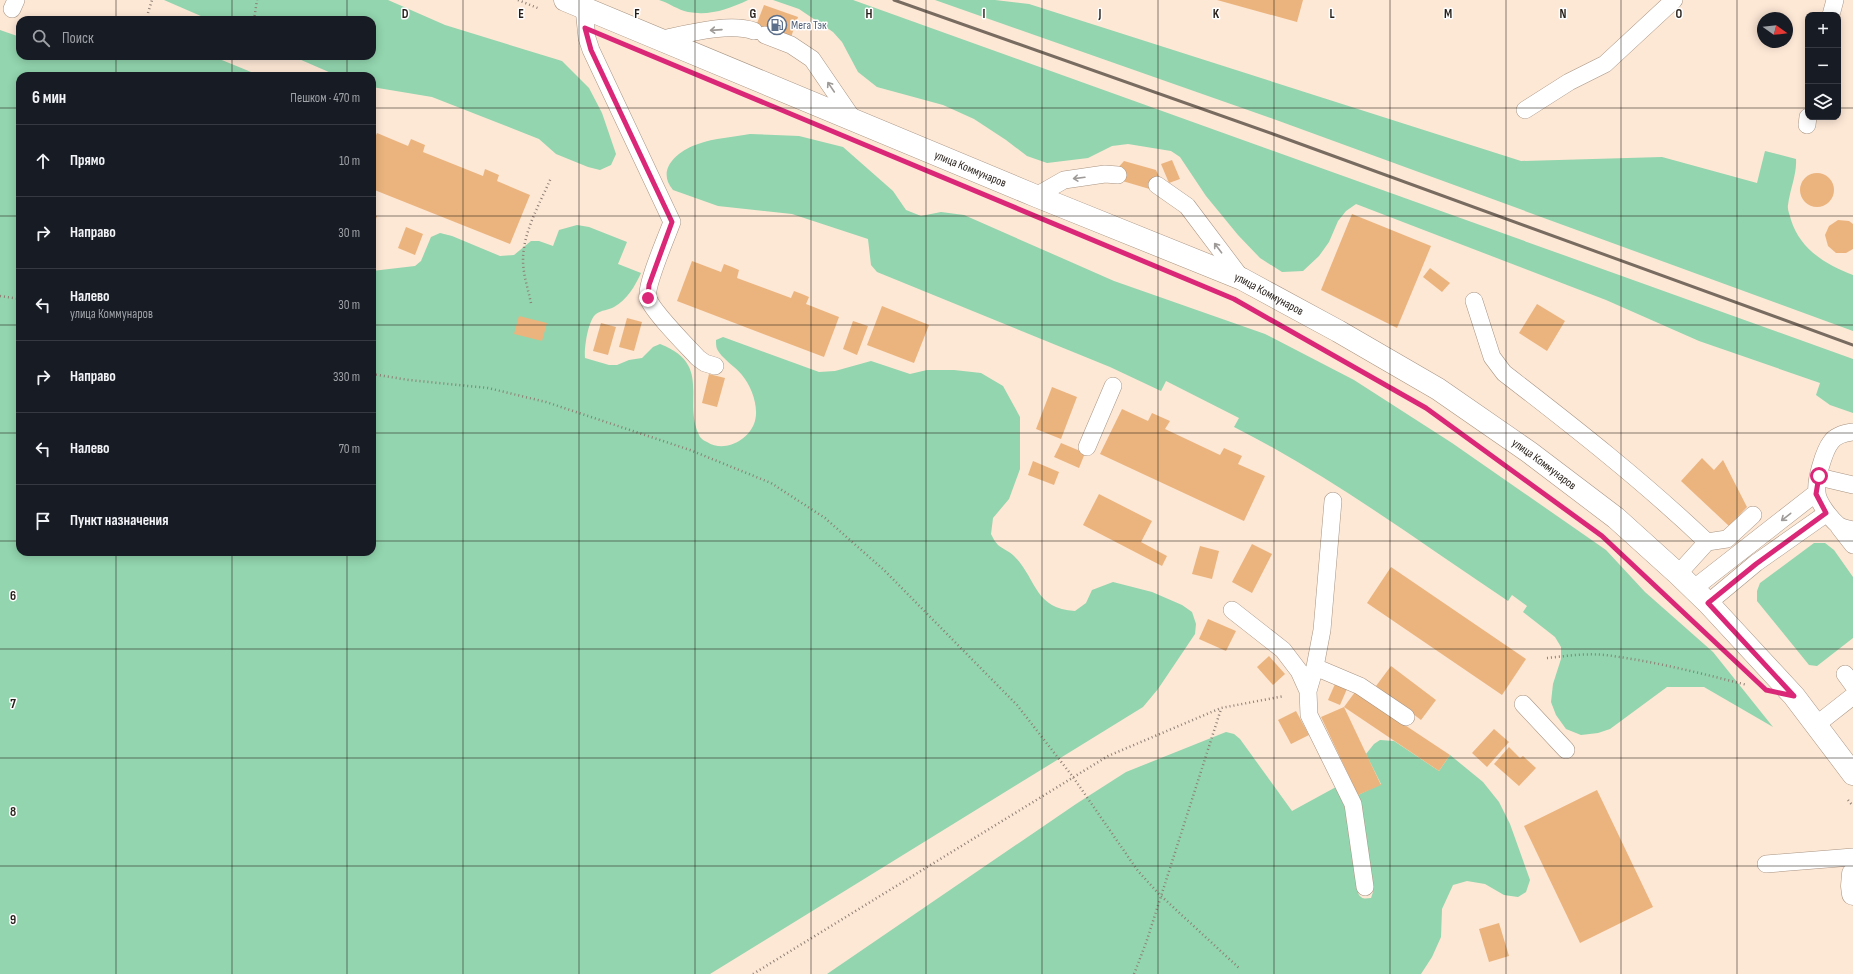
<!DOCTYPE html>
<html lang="ru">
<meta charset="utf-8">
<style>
body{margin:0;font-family:"Sofia Sans Condensed",sans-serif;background:#242831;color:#f1f3f6}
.controls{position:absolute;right:12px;top:12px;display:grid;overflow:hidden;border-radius:8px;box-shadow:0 2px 10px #0003}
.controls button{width:36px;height:36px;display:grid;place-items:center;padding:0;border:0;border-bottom:1px solid #363941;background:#171b24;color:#f1f3f6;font:20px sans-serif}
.compass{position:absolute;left:1757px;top:12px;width:36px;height:36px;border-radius:50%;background:#171b24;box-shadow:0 2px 10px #0003;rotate:105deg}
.stop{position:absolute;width:12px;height:12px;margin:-9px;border:3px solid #db2777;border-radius:50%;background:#fff}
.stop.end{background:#db2777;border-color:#fff;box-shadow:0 1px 4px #0008}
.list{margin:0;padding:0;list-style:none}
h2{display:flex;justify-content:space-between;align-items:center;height:52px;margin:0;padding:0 16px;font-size:17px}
h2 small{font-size:13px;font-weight:400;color:#9ea1a6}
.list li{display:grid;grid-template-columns:26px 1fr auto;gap:12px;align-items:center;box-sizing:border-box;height:72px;padding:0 16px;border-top:1px solid #363941}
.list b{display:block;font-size:15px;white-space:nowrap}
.list p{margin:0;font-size:13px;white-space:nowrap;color:#9ea1a6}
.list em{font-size:13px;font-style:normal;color:#9ea1a6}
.icon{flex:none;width:22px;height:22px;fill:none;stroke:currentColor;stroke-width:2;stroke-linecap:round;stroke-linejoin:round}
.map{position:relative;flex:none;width:1853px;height:974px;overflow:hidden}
.search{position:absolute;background:#171b24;box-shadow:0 2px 10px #0003;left:16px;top:16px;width:360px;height:44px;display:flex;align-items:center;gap:10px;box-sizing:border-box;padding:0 14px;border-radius:12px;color:#9ea1a6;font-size:15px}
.panel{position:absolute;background:#171b24;box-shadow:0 2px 10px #0003;left:16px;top:72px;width:360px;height:484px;border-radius:12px}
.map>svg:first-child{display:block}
.green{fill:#92d5ae}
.building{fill:#ebb47e}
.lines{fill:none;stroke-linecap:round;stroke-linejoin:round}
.service-casing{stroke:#a89482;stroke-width:18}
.minor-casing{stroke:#a89482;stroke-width:23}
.secondary-casing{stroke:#a89482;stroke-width:23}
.path{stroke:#8e7f74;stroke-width:2.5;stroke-dasharray:1 3;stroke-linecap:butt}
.service{stroke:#fff;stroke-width:17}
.minor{stroke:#fff;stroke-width:22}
.secondary{stroke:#fff;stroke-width:22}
.rail{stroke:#786b60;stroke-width:3}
.oneway{stroke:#9d9a97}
.route{stroke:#db2777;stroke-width:5}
.grid{fill:none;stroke:#261e18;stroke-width:1;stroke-opacity:0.55}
.labels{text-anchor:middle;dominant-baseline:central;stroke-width:3;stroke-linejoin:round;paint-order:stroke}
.service-label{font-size:12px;fill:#4e5e75;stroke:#fff;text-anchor:start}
.street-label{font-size:12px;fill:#261e18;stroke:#fff}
.grid-label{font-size:13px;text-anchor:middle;font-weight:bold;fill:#261e18;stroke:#fff;stroke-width:3;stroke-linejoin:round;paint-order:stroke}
</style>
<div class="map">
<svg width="1853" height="974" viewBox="0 0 1853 974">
<rect width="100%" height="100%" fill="#fde7d5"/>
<path class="green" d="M164 0H388L445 25 562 61 589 88 602 113 616 154 611 165 600 170 588 167 556 154 539 139 432 97 372 87V76H338L292 56H372V20H210Z
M659 0H748C729 9 710 16 688 12 678 10 669 3 659 0Z
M773 0H853L1853 359V413L1830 405 1816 395 1820 383 1699 341 1606 300 1356 204 1346 211 1338 221 1329 242 1319 256 1303 271 1282 272 1260 258 1238 235 1206 196 1180 157 1171 151 1128 144 1112 146 1088 158 1047 163 1027 156 1006 140 974 119 943 105 877 87 858 72 842 42 833 32 799 9Z
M935 0H995L1029 4 1521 161 1662 157 1757 183 1765 151 1796 159C1797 174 1790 189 1788 205 1787 210 1790 215 1791 220 1800 249 1826 265 1853 275V331L1279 121Z
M0 30 20 37V56H212L261 76H20V552H372V271L415 266 421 261 431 237 440 233 452 236 500 256 514 255 531 241H539L553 246 559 230 577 225 589 227 627 242 618 264 641 273C635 286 627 300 614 307 609 310 601 310 596 314 588 320 584 348 585 358L609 365H617L629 360 642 358 653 347 660 344C714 365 681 401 700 437 702 439 704 441 707 442 724 453 747 441 754 424 760 409 752 387 742 375 736 367 721 358 717 349 716 347 716 342 716 340L723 337 819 372 835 371 871 361 910 374 927 370H954L981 373 1003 386 1020 417V469L1009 499 993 518 991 534C993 538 995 542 998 545 1003 549 1009 551 1014 556 1037 579 1034 609 1075 611L1086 603 1092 590 1113 582 1152 592 1182 605 1192 612 1196 624 1195 634 1158 689 1143 707 710 974H0Z
M750 134 799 136 843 147 893 191 906 210 921 216 941 212 964 215 1114 281 1265 334 1354 380 1452 443 1606 550 1645 592 1713 652 1773 727 1704 687H1667L1610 729 1598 733 1581 735 1566 729 1556 715 1551 702 1553 684 1561 659V647L1555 637 1523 612 1527 606 1512 595 1508 601C1418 541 1331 476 1234 427L1239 418 1166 381 1161 391 1110 367 877 272 871 265 868 239 792 214 718 206 673 190C655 169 679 150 698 144 714 138 734 137 750 134Z
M1814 543H1825L1834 550 1853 577V638L1817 666 1809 665 1757 601V591L1760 583Z
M1226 732 1234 734 1240 739 1292 811 1336 787 1345 808 1358 893C1361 899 1364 899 1371 898L1373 892 1361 805 1358 795 1381 784 1366 754 1374 744 1380 740 1394 741 1439 771 1450 755 1483 782 1499 802 1510 824 1530 880 1526 892 1518 897 1504 895 1485 884 1467 881 1453 885 1442 909 1441 937 1432 957 1421 974H827L1076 804 1126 772Z"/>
<path class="building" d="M1217 0H1303L1297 22Z
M764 5 798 17 790 40 754 31Z
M377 133 408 146 411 139 425 145 423 152 483 176 485 169 499 175 497 181 530 195 510 244 372 189V144Z
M1172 160 1180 179 1169 183 1161 164Z
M1124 161 1156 170 1161 181 1153 190 1119 180 1117 169Z
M1800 190a17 17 0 1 1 34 0a17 17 0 1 1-34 0Z
M372 214 377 216 372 230Z
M1352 214 1431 246 1397 328 1321 290Z
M1838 220 1849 221 1853 224V249L1846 253H1836L1828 246 1825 235 1829 226Z
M406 227 423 234 415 255 398 248Z
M692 261 721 272 724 264 732 267 739 270 737 278 791 298 794 291 802 294 809 297 806 304 839 317 824 357 677 301Z
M1430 268 1450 283 1442 292 1423 277Z
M1537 304 1565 321 1547 351 1519 333Z
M882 306 929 325 914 363 867 345Z
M519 316 547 323 542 341 514 334Z
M627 318 642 322 634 351 619 347Z
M853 321 868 326 857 355 843 349Z
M601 323 616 327 608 355 593 351Z
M709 374 725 378 717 407 702 403Z
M1052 387 1077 397 1061 439 1036 429Z
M1122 409 1148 421 1152 413 1170 421 1165 429 1220 455 1224 448 1242 456 1238 464 1265 476 1244 521 1100 454Z
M1061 443 1085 453 1079 468 1054 457Z
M1702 458 1714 470 1723 460 1747 507 1729 526 1681 481Z
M1033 461 1059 472 1054 485 1028 475Z
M1099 494 1152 521 1141 542 1167 556 1162 566 1083 525Z
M1252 544 1272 554 1252 593 1232 582Z
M1200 546 1219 551 1212 579 1192 574Z
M1391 567 1526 659 1502 695 1367 603Z
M1208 619 1236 631 1226 651 1199 639Z
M1269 656 1285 674 1273 685 1257 667Z
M1391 666 1436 700 1421 720 1376 686Z
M1335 684 1347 689 1340 705 1328 700Z
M1355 692 1450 755 1439 771 1344 707Z
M1344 707 1381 785 1358 795 1321 717Z
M1296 711 1309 735 1291 744 1278 720Z
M1494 729 1509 742 1487 767 1472 753Z
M1509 747 1520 758 1523 756 1536 768 1519 786 1494 764Z
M1597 790 1653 907 1580 943 1524 826Z
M1499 923 1509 956 1489 962 1479 929Z"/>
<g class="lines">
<g class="service-casing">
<path id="service" d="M584 8 587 38 591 50 672 222C667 236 645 286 648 298 652 311 687 346 698 358L705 363 715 366
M12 9 16 0
M1831 15 1835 0
M765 35 791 45 812 59 853 119
M662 39C686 34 730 22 754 31
M1525 110 1569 82 1605 64 1674 0
M1807 125 1808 117
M1157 185 1187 206 1242 279
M1036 196 1064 180 1105 174 1118 175
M1474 301 1492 357 1504 373C1574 427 1643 481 1707 542L1678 574
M1853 432C1845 433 1836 435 1831 442 1824 451 1815 481 1817 492 1817 502 1831 519 1838 525 1842 528 1848 529 1853 530
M1087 447 1113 386
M1819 477 1853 485
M1333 501 1322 630 1315 667 1308 691 1309 715 1353 804 1365 887
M1839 527 1853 545
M1707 542 1727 539 1753 515
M1693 589 1816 493
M1708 603 1756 563 1827 513
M1232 610 1283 650 1299 671 1308 691
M1315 667 1360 686 1406 717
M1845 674 1853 685
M1523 704 1566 750
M1816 725 1853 696
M1766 864 1853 857"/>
</g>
<g class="minor-casing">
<path id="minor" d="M1853 874 1852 886 1853 894"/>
</g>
<g class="secondary-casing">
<g id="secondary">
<path id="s1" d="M565 0 1036 196 1242 279 1338 331 1438 389 1529 452 1616 518 1678 574 1708 603 1794 696 1853 774"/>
</g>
</g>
<path class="path" d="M518 0 540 9
M148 13 152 0
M254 20 257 0
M0 296 20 299
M531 303C528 289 523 274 523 260 523 232 540 203 551 178
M372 374 409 380 488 388 546 402 690 450 771 483 825 518 884 570 1017 705 1073 777 1138 871 1159 894 1239 968
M1547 658C1566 656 1586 653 1605 655 1653 661 1700 673 1747 685
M1848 800 1853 806
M753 974 1108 756 1221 708 1284 696
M1134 974 1146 943 1221 709"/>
<use href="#service" class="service"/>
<use href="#minor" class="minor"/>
<use href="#secondary" class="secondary"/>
<path class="rail" d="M894 0 1273 134 1853 345"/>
</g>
<defs><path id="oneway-shaft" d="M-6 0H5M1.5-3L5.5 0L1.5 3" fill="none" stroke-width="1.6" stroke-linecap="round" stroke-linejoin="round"/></defs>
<g class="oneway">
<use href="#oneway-shaft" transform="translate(716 30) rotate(176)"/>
<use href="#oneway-shaft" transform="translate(831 87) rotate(-124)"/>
<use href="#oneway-shaft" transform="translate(1079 178) rotate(173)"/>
<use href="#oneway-shaft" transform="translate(1218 248) rotate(-127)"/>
<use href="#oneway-shaft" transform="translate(1786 517) rotate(142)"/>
</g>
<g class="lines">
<path class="route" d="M648 298 649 285 672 222 591 50 585 28 1234 299 1426 408 1602 536 1766 690 1794 696 1708 603 1756 564 1826 513 1816 494 1819 476"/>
</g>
<path class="grid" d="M116 0V20M232 0V20M347 0V20M463 0V974M579 0V974M695 0V974M811 0V974M926 0V974M1042 0V974M1158 0V974M1274 0V974M1390 0V974M1506 0V974M1621 0V974M1737 0V974M116 56V76M232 56V76M347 56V76M0 108H20M372 108H1808M1838 108H1853M0 216H20M372 216H1853M0 325H20M372 325H1853M0 433H20M372 433H1853M0 541H20M372 541H1853M116 552V974M232 552V974M347 552V974M0 649H1853M0 758H1853M0 866H1853"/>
<defs>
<g id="fuel-ring" transform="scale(1)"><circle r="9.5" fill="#fff" stroke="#5c6f8a" stroke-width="1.5"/><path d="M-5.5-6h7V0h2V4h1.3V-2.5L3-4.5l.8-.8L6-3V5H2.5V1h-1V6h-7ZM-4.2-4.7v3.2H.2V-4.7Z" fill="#5c6f8a"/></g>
</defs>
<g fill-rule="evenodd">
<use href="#fuel-ring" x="777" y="25"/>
</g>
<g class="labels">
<g class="service-label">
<text x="791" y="25">Мега Тэк</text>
</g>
<g class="street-label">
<text stroke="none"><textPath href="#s1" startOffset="439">улица Коммунаров</textPath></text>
<text stroke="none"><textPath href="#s1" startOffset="763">улица Коммунаров</textPath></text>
<text stroke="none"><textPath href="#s1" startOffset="1087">улица Коммунаров</textPath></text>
</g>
</g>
<g class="grid-label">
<text x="405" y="18">D</text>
<text x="521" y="18">E</text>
<text x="637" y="18">F</text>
<text x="753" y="18">G</text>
<text x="869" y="18">H</text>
<text x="984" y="18">I</text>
<text x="1100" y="18">J</text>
<text x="1216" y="18">K</text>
<text x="1332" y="18">L</text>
<text x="1448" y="18">M</text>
<text x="1563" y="18">N</text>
<text x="1679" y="18">O</text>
<text x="13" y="600">6</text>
<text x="13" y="708">7</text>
<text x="13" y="816">8</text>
<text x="13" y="924">9</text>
</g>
</svg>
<div class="controls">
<button>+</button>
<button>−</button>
<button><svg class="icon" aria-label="layers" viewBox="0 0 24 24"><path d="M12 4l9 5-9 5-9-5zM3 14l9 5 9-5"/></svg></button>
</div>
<svg class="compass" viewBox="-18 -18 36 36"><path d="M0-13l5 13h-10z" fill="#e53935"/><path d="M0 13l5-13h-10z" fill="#9ea1a6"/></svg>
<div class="stop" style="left:1819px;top:476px"></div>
<div class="stop end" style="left:648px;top:298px"></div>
<div class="search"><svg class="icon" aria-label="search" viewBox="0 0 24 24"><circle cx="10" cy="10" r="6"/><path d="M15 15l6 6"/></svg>Поиск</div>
<section class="panel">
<h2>6 мин<small>Пешком · 470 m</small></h2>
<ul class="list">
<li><svg class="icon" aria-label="ahead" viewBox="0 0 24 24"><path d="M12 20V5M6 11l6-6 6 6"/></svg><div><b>Прямо</b></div><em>10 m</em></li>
<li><svg class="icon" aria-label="right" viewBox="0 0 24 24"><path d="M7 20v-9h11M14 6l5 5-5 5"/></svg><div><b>Направо</b></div><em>30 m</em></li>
<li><svg class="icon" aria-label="left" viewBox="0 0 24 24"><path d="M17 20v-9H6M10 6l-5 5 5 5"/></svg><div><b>Налево</b><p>улица Коммунаров</p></div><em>30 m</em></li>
<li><svg class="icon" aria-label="right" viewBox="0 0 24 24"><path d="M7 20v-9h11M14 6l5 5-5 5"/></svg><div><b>Направо</b></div><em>330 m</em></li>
<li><svg class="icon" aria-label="left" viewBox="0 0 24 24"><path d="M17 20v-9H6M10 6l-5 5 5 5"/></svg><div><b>Налево</b></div><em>70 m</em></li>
<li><svg class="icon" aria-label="arrive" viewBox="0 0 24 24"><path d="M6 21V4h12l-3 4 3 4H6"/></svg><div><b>Пункт назначения</b></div></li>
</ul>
</section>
</div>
